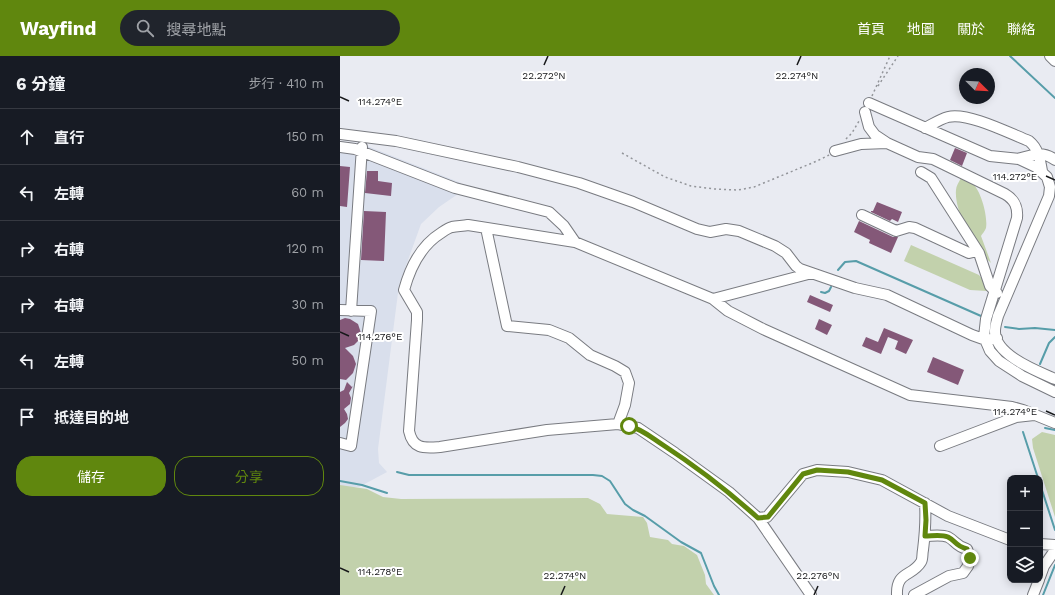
<!DOCTYPE html>
<html lang="zh-TW">
<meta charset="utf-8">
<style>
body{margin:0;font-family:"Work Sans","Noto Sans TC",sans-serif;background:#20242c;color:#f1f3f6}
.controls{position:absolute;right:12px;bottom:12px;display:grid;overflow:hidden;border-radius:8px;box-shadow:0 2px 10px #0003}
.controls button{width:36px;height:36px;display:grid;place-items:center;padding:0;border:0;border-bottom:1px solid #363941;background:#171b24;color:#f1f3f6;font:20px sans-serif}
.compass{position:absolute;left:619px;top:12px;width:36px;height:36px;border-radius:50%;background:#171b24;box-shadow:0 2px 10px #0003;rotate:114deg}
.stop{position:absolute;width:12px;height:12px;margin:-9px;border:3px solid #60870e;border-radius:50%;background:#fff}
.stop.end{background:#60870e;border-color:#fff;box-shadow:0 1px 4px #0008}
.list{margin:0;padding:0;list-style:none}
h2{display:flex;justify-content:space-between;align-items:center;height:52px;margin:0;padding:0 16px;font-size:17px}
h2 small{font-size:13px;font-weight:400;color:#9ea1a6}
.list li{display:grid;grid-template-columns:26px 1fr auto;gap:12px;align-items:center;box-sizing:border-box;height:56px;padding:0 16px;border-top:1px solid #363941}
.list b{display:block;font-size:15px;white-space:nowrap}
.list em{font-size:13px;font-style:normal;color:#9ea1a6}
.actions{display:flex;gap:8px;padding:12px 16px}
.actions a{flex:1;padding:9px 0;border:1px solid #60870e;border-radius:16px;text-align:center;font-size:14px;color:#60870e}
.actions .main{background:#60870e;color:#fff}
.icon{flex:none;width:22px;height:22px;fill:none;stroke:currentColor;stroke-width:2;stroke-linecap:round;stroke-linejoin:round}
.map{position:relative;flex:none;width:715px;height:539px;overflow:hidden}
header{display:flex;align-items:center;gap:24px;box-sizing:border-box;height:56px;padding:0 20px;background:#60870e;color:#fff}
header strong{font-size:19px}
nav{display:flex;gap:22px;margin-inline-start:auto;font-size:14px}
.search{width:280px;height:36px;background:#20242c;display:flex;align-items:center;gap:10px;box-sizing:border-box;padding:0 14px;border-radius:22px;color:#9ea1a6;font-size:15px}
main{display:flex}
aside{flex:1;background:#171b24}
.map>svg:first-child{display:block}
.built{fill:#d9dfec}
.green{fill:#c2d1ac}
.lines{fill:none;stroke-linecap:round;stroke-linejoin:round}
.stream{stroke:#579da9;stroke-width:2}
.building{fill:#845878}
.minor-casing{stroke:#797b81;stroke-width:12}
.path{stroke:#93959a;stroke-width:1.5;stroke-dasharray:2 3;stroke-linecap:butt}
.minor{stroke:#fff;stroke-width:10}
.route{stroke:#60870e;stroke-width:5}
.ticks{fill:none;stroke:#161719;stroke-width:1.5}
.ticks-label{font-size:10px;text-anchor:middle;fill:#161719;stroke:#fff;stroke-width:4;stroke-linejoin:round;paint-order:stroke}
</style>
<header>
<strong>Wayfind</strong>
<div class="search"><svg class="icon" aria-label="search" viewBox="0 0 24 24"><circle cx="10" cy="10" r="6"/><path d="M15 15l6 6"/></svg>搜尋地點</div>
<nav><a>首頁</a><a>地圖</a><a>關於</a><a>聯絡</a></nav>
</header>
<main>
<aside>
<h2>6 分鐘<small>步行 · 410 m</small></h2>
<ul class="list">
<li><svg class="icon" aria-label="ahead" viewBox="0 0 24 24"><path d="M12 20V5M6 11l6-6 6 6"/></svg><div><b>直行</b></div><em>150 m</em></li>
<li><svg class="icon" aria-label="left" viewBox="0 0 24 24"><path d="M17 20v-9H6M10 6l-5 5 5 5"/></svg><div><b>左轉</b></div><em>60 m</em></li>
<li><svg class="icon" aria-label="right" viewBox="0 0 24 24"><path d="M7 20v-9h11M14 6l5 5-5 5"/></svg><div><b>右轉</b></div><em>120 m</em></li>
<li><svg class="icon" aria-label="right" viewBox="0 0 24 24"><path d="M7 20v-9h11M14 6l5 5-5 5"/></svg><div><b>右轉</b></div><em>30 m</em></li>
<li><svg class="icon" aria-label="left" viewBox="0 0 24 24"><path d="M17 20v-9H6M10 6l-5 5 5 5"/></svg><div><b>左轉</b></div><em>50 m</em></li>
<li><svg class="icon" aria-label="arrive" viewBox="0 0 24 24"><path d="M6 21V4h12l-3 4 3 4H6"/></svg><div><b>抵達目的地</b></div></li>
</ul>
<div class="actions"><a class="main">儲存</a><a>分享</a></div>
</aside>
<div class="map">
<svg width="715" height="539" viewBox="0 0 715 539">
<rect width="100%" height="100%" fill="#e9ebf2"/>
<path class="built" d="M0 85 22 88 121 127 118 138 99 151 81 168 59 229 38 393 39 407 47 416 19 431H0Z"/>
<path class="green" d="M621 122C624 124 630 125 632 127 641 134 648 161 646 172 645 175 642 178 641 180L651 207C635 193 614 156 616 134 616 130 619 126 621 122Z
M571 189 639 219 646 228 647 235 630 234 564 205Z
M702 376 715 379V461L693 392 692 383Z
M0 429 27 433 43 441 61 443 248 442 260 448 267 458 303 461 307 467 310 481 328 484 332 488 344 490 357 499 365 519 366 528 374 539H0Z"/>
<g class="lines">
<path class="stream" d="M670 0 715 42
M498 214 505 206 516 205 641 260
M481 236 485 237 489 235 491 231
M665 271 679 273 695 272 715 274
M700 308 709 287 715 281
M705 372 715 374
M683 376 698 422
M57 416 69 419H253L262 420 270 425 285 448 293 454 305 460 341 486 361 497 374 530 379 539
M0 425 22 429 47 437
M700 428 715 474
M703 539 715 509"/>
</g>
<path class="building" d="M615 92 627 97 622 110 610 104Z
M0 110 10 111 7 151 0 150Z
M27 115H38V125L52 127 51 140 25 137Z
M537 146 562 156 558 166 552 163 550 165 531 156V155H533Z
M24 155 46 156 44 205 21 204Z
M519 165 553 181H558L551 197 529 187 530 184 514 176Z
M470 239 493 249 490 256 467 246Z
M5 262 10 263 18 268 21 277 18 285 14 289 5 292 13 300 16 308 13 317 6 324 0 323V264Z
M479 263 492 269 487 279 475 273Z
M544 272 573 284 566 298 555 293 558 285 548 281 541 298 522 290 526 281 538 286Z
M593 301 624 314 618 329 587 316Z
M7 326 12 331 13 330 9 337 11 342 10 348 4 353 7 358 8 363 5 367 0 371V336L4 334Z"/>
<g class="lines">
<g class="minor-casing">
<path id="minor" d="M710 0 715 5
M529 47 650 100 679 103 696 111 707 121 710 131 709 140 658 260C657 264 655 270 655 275 654 299 697 315 715 323
M525 56 529 71 535 79 547 87 578 101 593 103 665 138C675 144 678 151 677 162L646 263 644 281 650 295 659 305 682 320 715 336
M585 72C593 68 600 63 608 61 628 56 669 77 689 85 698 92 700 103 702 115
M0 78 56 85 178 111 239 127 293 146 357 173 370 176 386 173 399 175 435 190 446 197 456 210 460 213 515 232 547 239 632 279 646 284 657 282
M0 91 15 93 115 132 209 156 224 170 235 186 373 243 388 255 423 273 570 339 672 351 683 354 715 367
M495 95 521 88 547 87
M678 103C691 99 703 94 715 104
M581 116 591 122 639 197 650 230 657 237
M522 159 556 175 569 171 575 172 629 197 637 195
M146 172 167 270 209 274 229 282 250 299 275 310 285 316 289 327 285 349 278 368
M235 186 128 169C123 170 117 170 112 171 108 172 104 175 101 177 80 190 70 212 64 234L77 256V264L69 375C73 394 85 392 100 391L207 374 278 368 298 372 335 397 389 436 418 462 427 461 463 418 477 414 508 416 542 424 608 460 670 484
M373 243 472 217
M0 254 31 255 11 390 0 387
M11 255 22 91
M600 390 676 361 694 359
M418 462 471 539
M700 488 715 489
M700 521 704 510 715 494
M557 539C556 515 572 521 581 506 583 503 582 498 583 494 585 478 586 463 585 447
M574 539 609 520 623 517 628 510 630 502 627 493C615 490 616 485 608 481 601 478 592 480 585 480
M693 539 699 524"/>
</g>
<path class="path" d="M538 30 558 0
M532 40 550 0
M506 83 512 77 519 65
M282 97 325 121 351 130 374 133 398 134 414 131 477 105 489 99"/>
<use href="#minor" class="minor"/>
</g>
<g class="lines">
<path class="route" d="M289 370C302 373 312 382 323 389 357 411 388 435 418 462L428 461 463 418 477 414 508 416 542 424 585 447 586 464 585 480C592 480 601 478 608 481 616 485 615 490 627 493L630 502"/>
</g>
<path class="ticks" d="M204 9 208 0M457 9 461 0M0 41 9 45M706 120 715 124M0 276 9 280M706 355 715 359M0 512 9 516M221 539 225 530M474 539 478 530"/>
<g class="ticks-label">
<text x="204" y="23">22.272°N</text>
<text x="457" y="23">22.274°N</text>
<text x="40" y="49">114.274°E</text>
<text x="675" y="124">114.272°E</text>
<text x="40" y="284">114.276°E</text>
<text x="675" y="359">114.274°E</text>
<text x="40" y="519">114.278°E</text>
<text x="225" y="523">22.274°N</text>
<text x="478" y="523">22.276°N</text>
</g>
</svg>
<div class="controls">
<button>+</button>
<button>−</button>
<button><svg class="icon" aria-label="layers" viewBox="0 0 24 24"><path d="M12 4l9 5-9 5-9-5zM3 14l9 5 9-5"/></svg></button>
</div>
<svg class="compass" viewBox="-18 -18 36 36"><path d="M0-13l5 13h-10z" fill="#e53935"/><path d="M0 13l5-13h-10z" fill="#9ea1a6"/></svg>
<div class="stop" style="left:289px;top:370px"></div>
<div class="stop end" style="left:630px;top:502px"></div>
</div>
</main>
